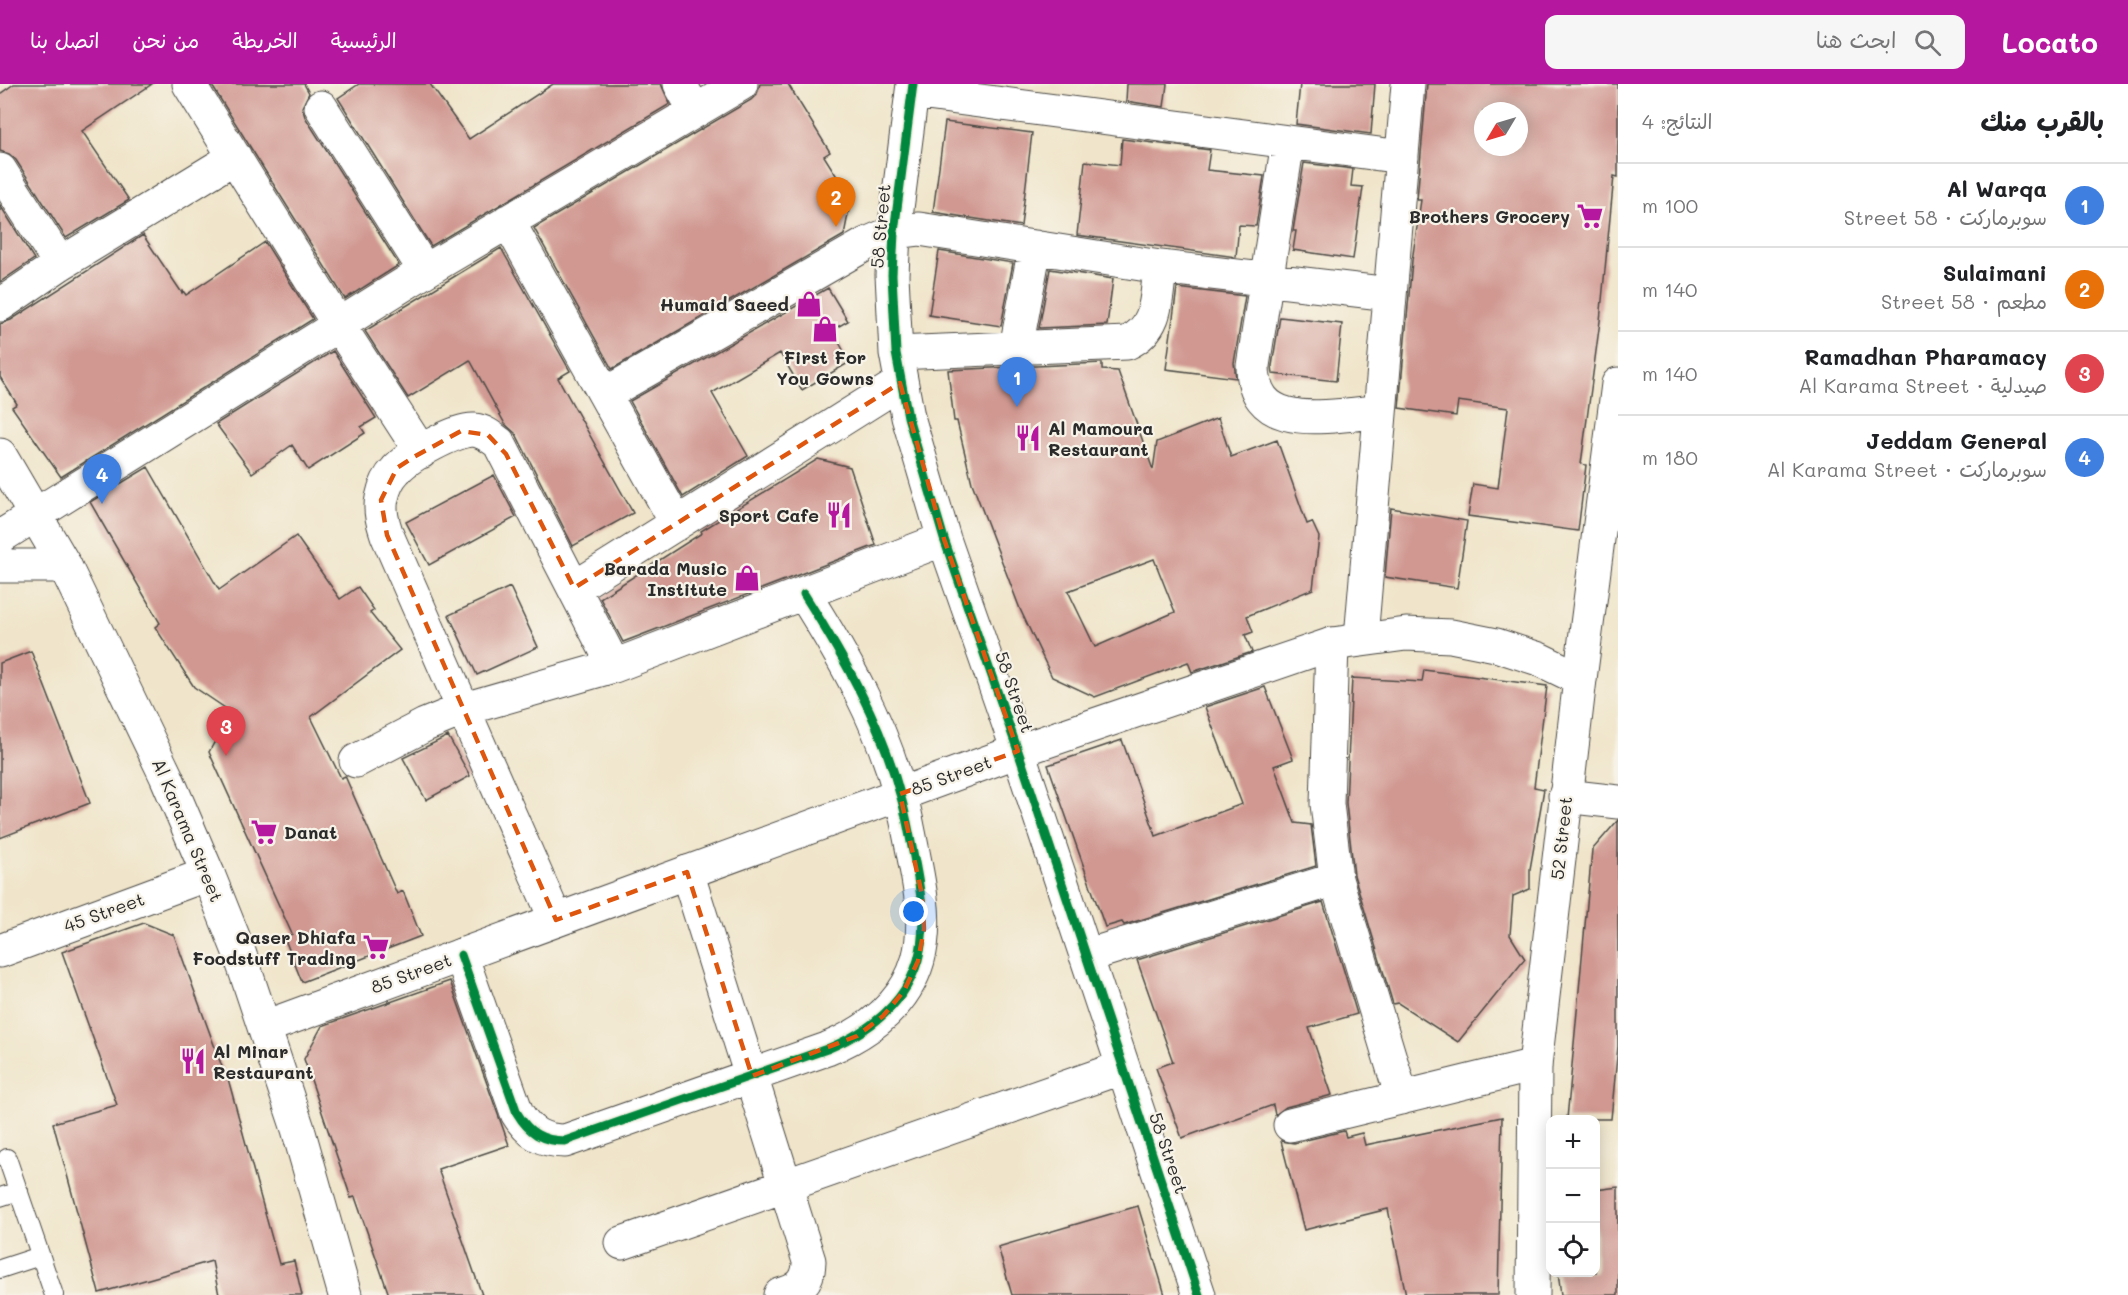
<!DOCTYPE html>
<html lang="ar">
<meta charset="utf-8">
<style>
body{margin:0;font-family:Mali,"Playpen Sans Arabic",sans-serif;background:#f6f6f6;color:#202124;direction:rtl}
.controls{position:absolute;right:18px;bottom:18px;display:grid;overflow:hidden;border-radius:12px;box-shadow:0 3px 15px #0003}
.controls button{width:54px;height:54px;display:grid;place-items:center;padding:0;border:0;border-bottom:2px solid #e0e0e0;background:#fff;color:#202124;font:30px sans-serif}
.compass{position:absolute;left:1474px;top:18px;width:54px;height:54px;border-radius:50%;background:#fff;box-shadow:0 3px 15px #0003;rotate:232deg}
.you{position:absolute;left:914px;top:828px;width:21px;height:21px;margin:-15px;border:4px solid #fff;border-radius:50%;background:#1a73e8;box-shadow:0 0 0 9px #1a73e833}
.badge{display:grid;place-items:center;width:39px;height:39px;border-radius:50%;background:#b5179e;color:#fff;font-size:20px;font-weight:700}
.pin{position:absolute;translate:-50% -50px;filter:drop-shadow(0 2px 3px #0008)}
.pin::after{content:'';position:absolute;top:32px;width:21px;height:18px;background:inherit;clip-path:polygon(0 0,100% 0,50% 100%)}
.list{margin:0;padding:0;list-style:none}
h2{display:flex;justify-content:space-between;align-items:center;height:78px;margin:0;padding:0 24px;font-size:26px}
h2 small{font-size:20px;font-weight:400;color:#757577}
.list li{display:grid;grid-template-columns:39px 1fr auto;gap:18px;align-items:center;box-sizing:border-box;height:84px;padding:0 24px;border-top:2px solid #e0e0e0}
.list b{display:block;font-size:22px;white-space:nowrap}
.list p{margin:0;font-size:20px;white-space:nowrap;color:#757577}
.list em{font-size:20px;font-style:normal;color:#757577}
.icon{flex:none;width:33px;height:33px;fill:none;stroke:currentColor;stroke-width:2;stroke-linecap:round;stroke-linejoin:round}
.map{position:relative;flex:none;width:1618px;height:1211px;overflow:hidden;direction:ltr}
header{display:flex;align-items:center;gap:36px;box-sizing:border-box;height:84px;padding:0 30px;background:#b5179e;color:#fff}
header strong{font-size:28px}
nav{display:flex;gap:33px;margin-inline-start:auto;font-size:21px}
.search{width:420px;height:54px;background:#f6f6f6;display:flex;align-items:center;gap:15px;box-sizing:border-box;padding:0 21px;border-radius:12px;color:#757577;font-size:22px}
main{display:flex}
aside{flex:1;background:#fff}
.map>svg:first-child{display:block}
.building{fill:#d09891;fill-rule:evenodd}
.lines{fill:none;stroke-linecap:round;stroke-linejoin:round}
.service-casing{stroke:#494743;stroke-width:20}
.minor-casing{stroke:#494743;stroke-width:35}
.tertiary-casing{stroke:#494743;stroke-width:35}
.secondary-casing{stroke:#494743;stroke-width:35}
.service{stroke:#fff;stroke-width:18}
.minor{stroke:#fff;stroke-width:33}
.tertiary{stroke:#fff;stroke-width:33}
.secondary{stroke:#fff;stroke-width:33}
.cycleway-casing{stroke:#f7f3e8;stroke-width:13}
.cycleway{stroke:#00873e;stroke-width:9}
.marked{fill:none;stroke:#df570e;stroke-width:4.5;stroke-dasharray:12 8;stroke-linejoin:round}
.labels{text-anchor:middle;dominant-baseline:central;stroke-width:4.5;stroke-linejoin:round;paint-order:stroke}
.poi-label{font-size:18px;font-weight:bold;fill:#2b2b2b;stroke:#f7f3e8;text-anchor:end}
.street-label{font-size:18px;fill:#2b2b2b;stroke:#f7f3e8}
</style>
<header>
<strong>Locato</strong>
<div class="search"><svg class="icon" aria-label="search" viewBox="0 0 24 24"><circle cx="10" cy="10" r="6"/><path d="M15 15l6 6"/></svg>ابحث هنا</div>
<nav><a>الرئيسية</a><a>الخريطة</a><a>من نحن</a><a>اتصل بنا</a></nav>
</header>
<main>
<aside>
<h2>بالقرب منك<small>النتائج: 4</small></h2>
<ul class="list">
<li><span class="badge" style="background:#3f7fe0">1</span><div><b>Al Warqa</b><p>سوبرماركت · 58 Street</p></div><em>100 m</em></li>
<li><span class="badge" style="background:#e8710a">2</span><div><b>Sulaimani</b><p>مطعم · 58 Street</p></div><em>140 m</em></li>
<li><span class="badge" style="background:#e0444e">3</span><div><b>Ramadhan Pharamacy</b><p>صيدلية · Al Karama Street</p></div><em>140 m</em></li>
<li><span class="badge" style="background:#3f7fe0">4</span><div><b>Jeddam General</b><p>سوبرماركت · Al Karama Street</p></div><em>180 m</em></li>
</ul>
</aside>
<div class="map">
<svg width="1618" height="1211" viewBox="0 0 1618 1211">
<rect width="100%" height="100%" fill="#f7f3e8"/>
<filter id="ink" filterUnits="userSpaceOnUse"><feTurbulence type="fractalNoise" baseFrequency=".0167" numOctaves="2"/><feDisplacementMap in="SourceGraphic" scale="12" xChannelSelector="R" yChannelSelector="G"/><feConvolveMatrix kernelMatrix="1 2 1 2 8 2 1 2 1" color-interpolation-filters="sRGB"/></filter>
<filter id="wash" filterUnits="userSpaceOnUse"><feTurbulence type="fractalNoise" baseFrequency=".008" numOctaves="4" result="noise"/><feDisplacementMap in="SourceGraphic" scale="24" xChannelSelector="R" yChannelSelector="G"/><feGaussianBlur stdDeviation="1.35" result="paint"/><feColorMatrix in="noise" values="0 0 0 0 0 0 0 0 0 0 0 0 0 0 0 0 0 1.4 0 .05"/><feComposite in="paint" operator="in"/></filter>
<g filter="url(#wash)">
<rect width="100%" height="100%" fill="#f0e5ca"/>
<g id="blocks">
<path class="building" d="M14 0H152L82 47 129 116 66 154 16 76 9 70 0 67V10Z
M211 0H304L309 9 302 23 305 33 399 181 345 215Z
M359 0H430L469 55 553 0H661L670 20 431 162 338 14Z
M760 0H788L830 68 824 72 851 115 844 151 612 285 534 144 751 16 757 10Z
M1127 0H1167L1164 23 1126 17Z
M1300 0H1375L1371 50 1296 40Z
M1427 0H1618V93L1614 92 1600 237 1581 380 1586 381 1578 447 1468 432 1473 400 1498 404 1508 324 1458 317 1456 332 1399 324 1412 177 1421 116H1417ZM1483 27H1519V63H1483Z
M945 38 1032 49 1021 142 933 128Z
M1122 55 1210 66 1207 86 1264 92 1256 142 1239 141 1236 173 1077 151 1085 77 1120 81Z
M1304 79 1353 85 1351 102 1363 103 1353 175 1293 166 1296 147H1293Z
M0 121 34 175 0 198Z
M143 151 182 209 183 207 186 211 265 158 313 235 61 393 12 323 17 320 0 293V240L11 236Z
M501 164 570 287 558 294 633 429 573 462 516 350 505 340 470 276 408 314 365 247Z
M939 167 1013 179 1001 242 929 231Z
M1050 185 1113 195 1107 241 1039 244Z
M828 204 848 237 832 246 850 278 802 306 780 269 712 309 748 372 683 413 630 317Z
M1177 204 1245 212 1234 279 1236 294 1166 285Z
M1280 233 1342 240 1336 297 1273 290 1272 282Z
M333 267 376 334 361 343 365 349 308 386 292 361 252 389 216 340Z
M1102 279V286L1118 287 1153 386 1157 358 1218 334 1231 373 1277 356 1307 440 1312 438 1319 453 1313 505 1247 532 1253 548 1245 551 1252 568 1192 588 1188 578 1095 613 1052 593 1020 525 972 399 957 337H954L948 286ZM1154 475 1175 528 1095 563 1068 507Z
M818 375 850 383 876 461 623 558 600 514 702 449 701 447Z
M148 383 219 506 296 452 340 515 358 503 374 526 370 529 400 566 311 633 341 694 345 692 397 810 403 807 421 852 302 898 284 853 292 850 209 668 231 628 194 603 155 543 160 539 90 418Z
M494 391 516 433 429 481 406 438Z
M1391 424 1467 437 1457 504 1385 493Z
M510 503 538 563 477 591 449 531Z
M31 567 90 719 0 754V579Z
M1424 586 1547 602 1534 703 1544 705 1530 785V805L1513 812 1510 851 1525 875 1458 958 1398 919 1393 920 1354 791 1346 719 1352 594 1422 598Z
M1265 603 1293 675 1274 682 1295 739 1311 741 1316 782 1124 841 1122 838 1105 843 1048 681 1122 656 1156 752 1242 720 1205 623Z
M448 652 470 692 426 716 403 674Z
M1618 736V962L1611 1035H1567L1592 766Z
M1323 818 1357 930 1309 944 1332 1011 1286 1023 1275 1031 1273 1021 1182 1054 1156 984 1173 978 1137 876Z
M144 839 174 851 225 991H227L279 1180 294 1177 302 1211H219L212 1177 99 1209 53 1039 117 1021 62 868Z
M450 897 509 1061 438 1085 482 1211H389L355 1113 351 1114 304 975 322 942Z
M1502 1033 1498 1211H1406L1388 1125 1304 1146 1281 1057 1294 1059 1344 1047 1346 1053 1362 1049 1365 1061Z
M1618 1103V1211H1561L1558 1188H1596V1106Z
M1138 1122 1165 1211H1012L998 1163Z"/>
</g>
</g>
<g filter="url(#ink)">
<use href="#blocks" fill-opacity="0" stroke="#494743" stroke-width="1.5"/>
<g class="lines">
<g class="service-casing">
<path id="service" d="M7 1074 54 1211
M0 1113 19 1107
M0 1185 40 1172"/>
</g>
<g class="minor-casing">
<path id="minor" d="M189 0 340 243 421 368
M680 0 695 27
M913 0 894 148 892 191 896 269 908 333 944 455 1018 667 1199 1211
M912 8 1402 73
M321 23 425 187
M1288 58 1253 282C1253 352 1333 330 1380 328
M0 86 60 180
M508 137 677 440
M0 221 60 180 235 73
M1016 264 1035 163
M896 269 1127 259C1159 244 1156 214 1160 183
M605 310 866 160 894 148 919 145 1160 183 1390 210
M35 431 425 187 741 0
M574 504 900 299
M1361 554 1408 0
M1332 560 1327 720 1336 795 1402 1014
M1580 595 1618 300
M356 677 425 641 464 625 614 582 944 455
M1565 712 1618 718
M687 788 809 1177C809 1198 799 1206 780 1211
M556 836 387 451C383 439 379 427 382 414 384 404 389 393 396 386 408 372 456 345 474 346 484 347 491 353 499 359L614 582
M0 867 208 790
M461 871 517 1029C529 1049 542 1057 565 1057L827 965C868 948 905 921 918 876 928 840 920 804 913 768 909 749 906 729 900 710 881 638 843 572 804 510
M1086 872 1336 795
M1290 1041 1535 981
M622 1159 1123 983"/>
</g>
<g class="tertiary-casing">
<path id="tertiary" d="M0 453 35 431
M0 482H65"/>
</g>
<g class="secondary-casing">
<path id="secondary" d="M0 371 65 482 166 692 208 790 238 865 298 1045 345 1211
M265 943 1018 667 1332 560 1406 550 1451 552 1496 561 1539 575 1580 595 1535 981 1533 1211"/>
</g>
<use href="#service" class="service"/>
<use href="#minor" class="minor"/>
<use href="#tertiary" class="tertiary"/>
<use href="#secondary" class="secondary"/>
<g class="cycleway-casing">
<path id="cycleway" d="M913 0 894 148 892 191 896 269 908 333 944 455 1018 667 1199 1211
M461 871 517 1029C529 1049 542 1057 565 1057L827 965C868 948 905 921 918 876 928 840 920 804 913 768 909 749 906 729 900 710 881 638 843 572 804 510"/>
</g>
<use href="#cycleway" class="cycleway"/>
</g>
</g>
<path class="marked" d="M900 299 944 455 1018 667 900 710 922 811 924 845 918 877 904 907 883 932 857 952 752 992 687 788 556 836 387 451 381 416 397 384 412 374 461 347 488 351 506 370 574 504Z"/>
<defs>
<g id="supermarket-bare" transform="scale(2.07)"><path d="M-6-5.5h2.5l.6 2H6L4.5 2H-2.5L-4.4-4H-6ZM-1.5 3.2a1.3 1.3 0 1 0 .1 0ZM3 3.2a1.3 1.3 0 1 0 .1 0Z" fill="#b5179e" stroke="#f7f3e8" stroke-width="2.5" paint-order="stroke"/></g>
<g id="shop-bare" transform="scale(2.07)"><path d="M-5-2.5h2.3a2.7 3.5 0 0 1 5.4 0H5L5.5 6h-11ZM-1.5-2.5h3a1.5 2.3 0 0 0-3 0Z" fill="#b5179e" stroke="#f7f3e8" stroke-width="2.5" paint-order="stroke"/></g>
<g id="restaurant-bare" transform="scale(2.07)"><path d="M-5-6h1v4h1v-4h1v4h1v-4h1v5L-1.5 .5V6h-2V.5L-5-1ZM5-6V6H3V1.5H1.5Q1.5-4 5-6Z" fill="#b5179e" stroke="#f7f3e8" stroke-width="2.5" paint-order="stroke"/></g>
</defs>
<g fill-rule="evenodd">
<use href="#supermarket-bare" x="1590" y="132"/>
<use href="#shop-bare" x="809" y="220"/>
<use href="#shop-bare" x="825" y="245"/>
<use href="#restaurant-bare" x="1028" y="354"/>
<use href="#restaurant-bare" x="839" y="431"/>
<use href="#shop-bare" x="747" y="494"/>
<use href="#supermarket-bare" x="264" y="748"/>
<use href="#supermarket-bare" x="376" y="863"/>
<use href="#restaurant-bare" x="193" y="977"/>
</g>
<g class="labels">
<g class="poi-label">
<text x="1570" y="132">Brothers Grocery</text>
<text x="789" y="220">Humaid Saeed</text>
<text x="825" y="273" text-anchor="middle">First For<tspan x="825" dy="21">You Gowns</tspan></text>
<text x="1048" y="344" text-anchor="start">Al Mamoura<tspan x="1048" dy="21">Restaurant</tspan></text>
<text x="819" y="431">Sport Cafe</text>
<text x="727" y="484">Barada Music<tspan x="727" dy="21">Institute</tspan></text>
<text x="284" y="748" text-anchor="start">Danat</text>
<text x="356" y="853">Qaser Dhiafa<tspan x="356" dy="21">Foodstuff Trading</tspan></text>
<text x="213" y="967" text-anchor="start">Al Minar<tspan x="213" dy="21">Restaurant</tspan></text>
</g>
<g class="street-label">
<text transform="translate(880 142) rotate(-85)">58 Street</text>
<text transform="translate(1015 608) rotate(71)">58 Street</text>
<text transform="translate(951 691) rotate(-20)">85 Street</text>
<text transform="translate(188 746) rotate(67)">Al Karama Street</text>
<text transform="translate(1561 754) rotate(-84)">52 Street</text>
<text transform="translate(104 828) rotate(-20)">45 Street</text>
<text transform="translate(411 889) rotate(-20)">85 Street</text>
<text transform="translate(1169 1069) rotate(71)">58 Street</text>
</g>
</g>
</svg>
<div class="controls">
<button>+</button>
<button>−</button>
<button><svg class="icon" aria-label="locate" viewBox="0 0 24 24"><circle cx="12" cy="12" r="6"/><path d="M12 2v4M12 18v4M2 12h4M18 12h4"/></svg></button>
</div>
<svg class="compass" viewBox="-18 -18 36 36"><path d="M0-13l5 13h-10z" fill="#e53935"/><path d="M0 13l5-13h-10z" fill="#757577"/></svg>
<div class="you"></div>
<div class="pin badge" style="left:1017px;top:323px;background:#3f7fe0">1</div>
<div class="pin badge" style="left:836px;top:143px;background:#e8710a">2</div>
<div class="pin badge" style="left:226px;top:672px;background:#e0444e">3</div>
<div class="pin badge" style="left:102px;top:420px;background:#3f7fe0">4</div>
</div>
</main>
